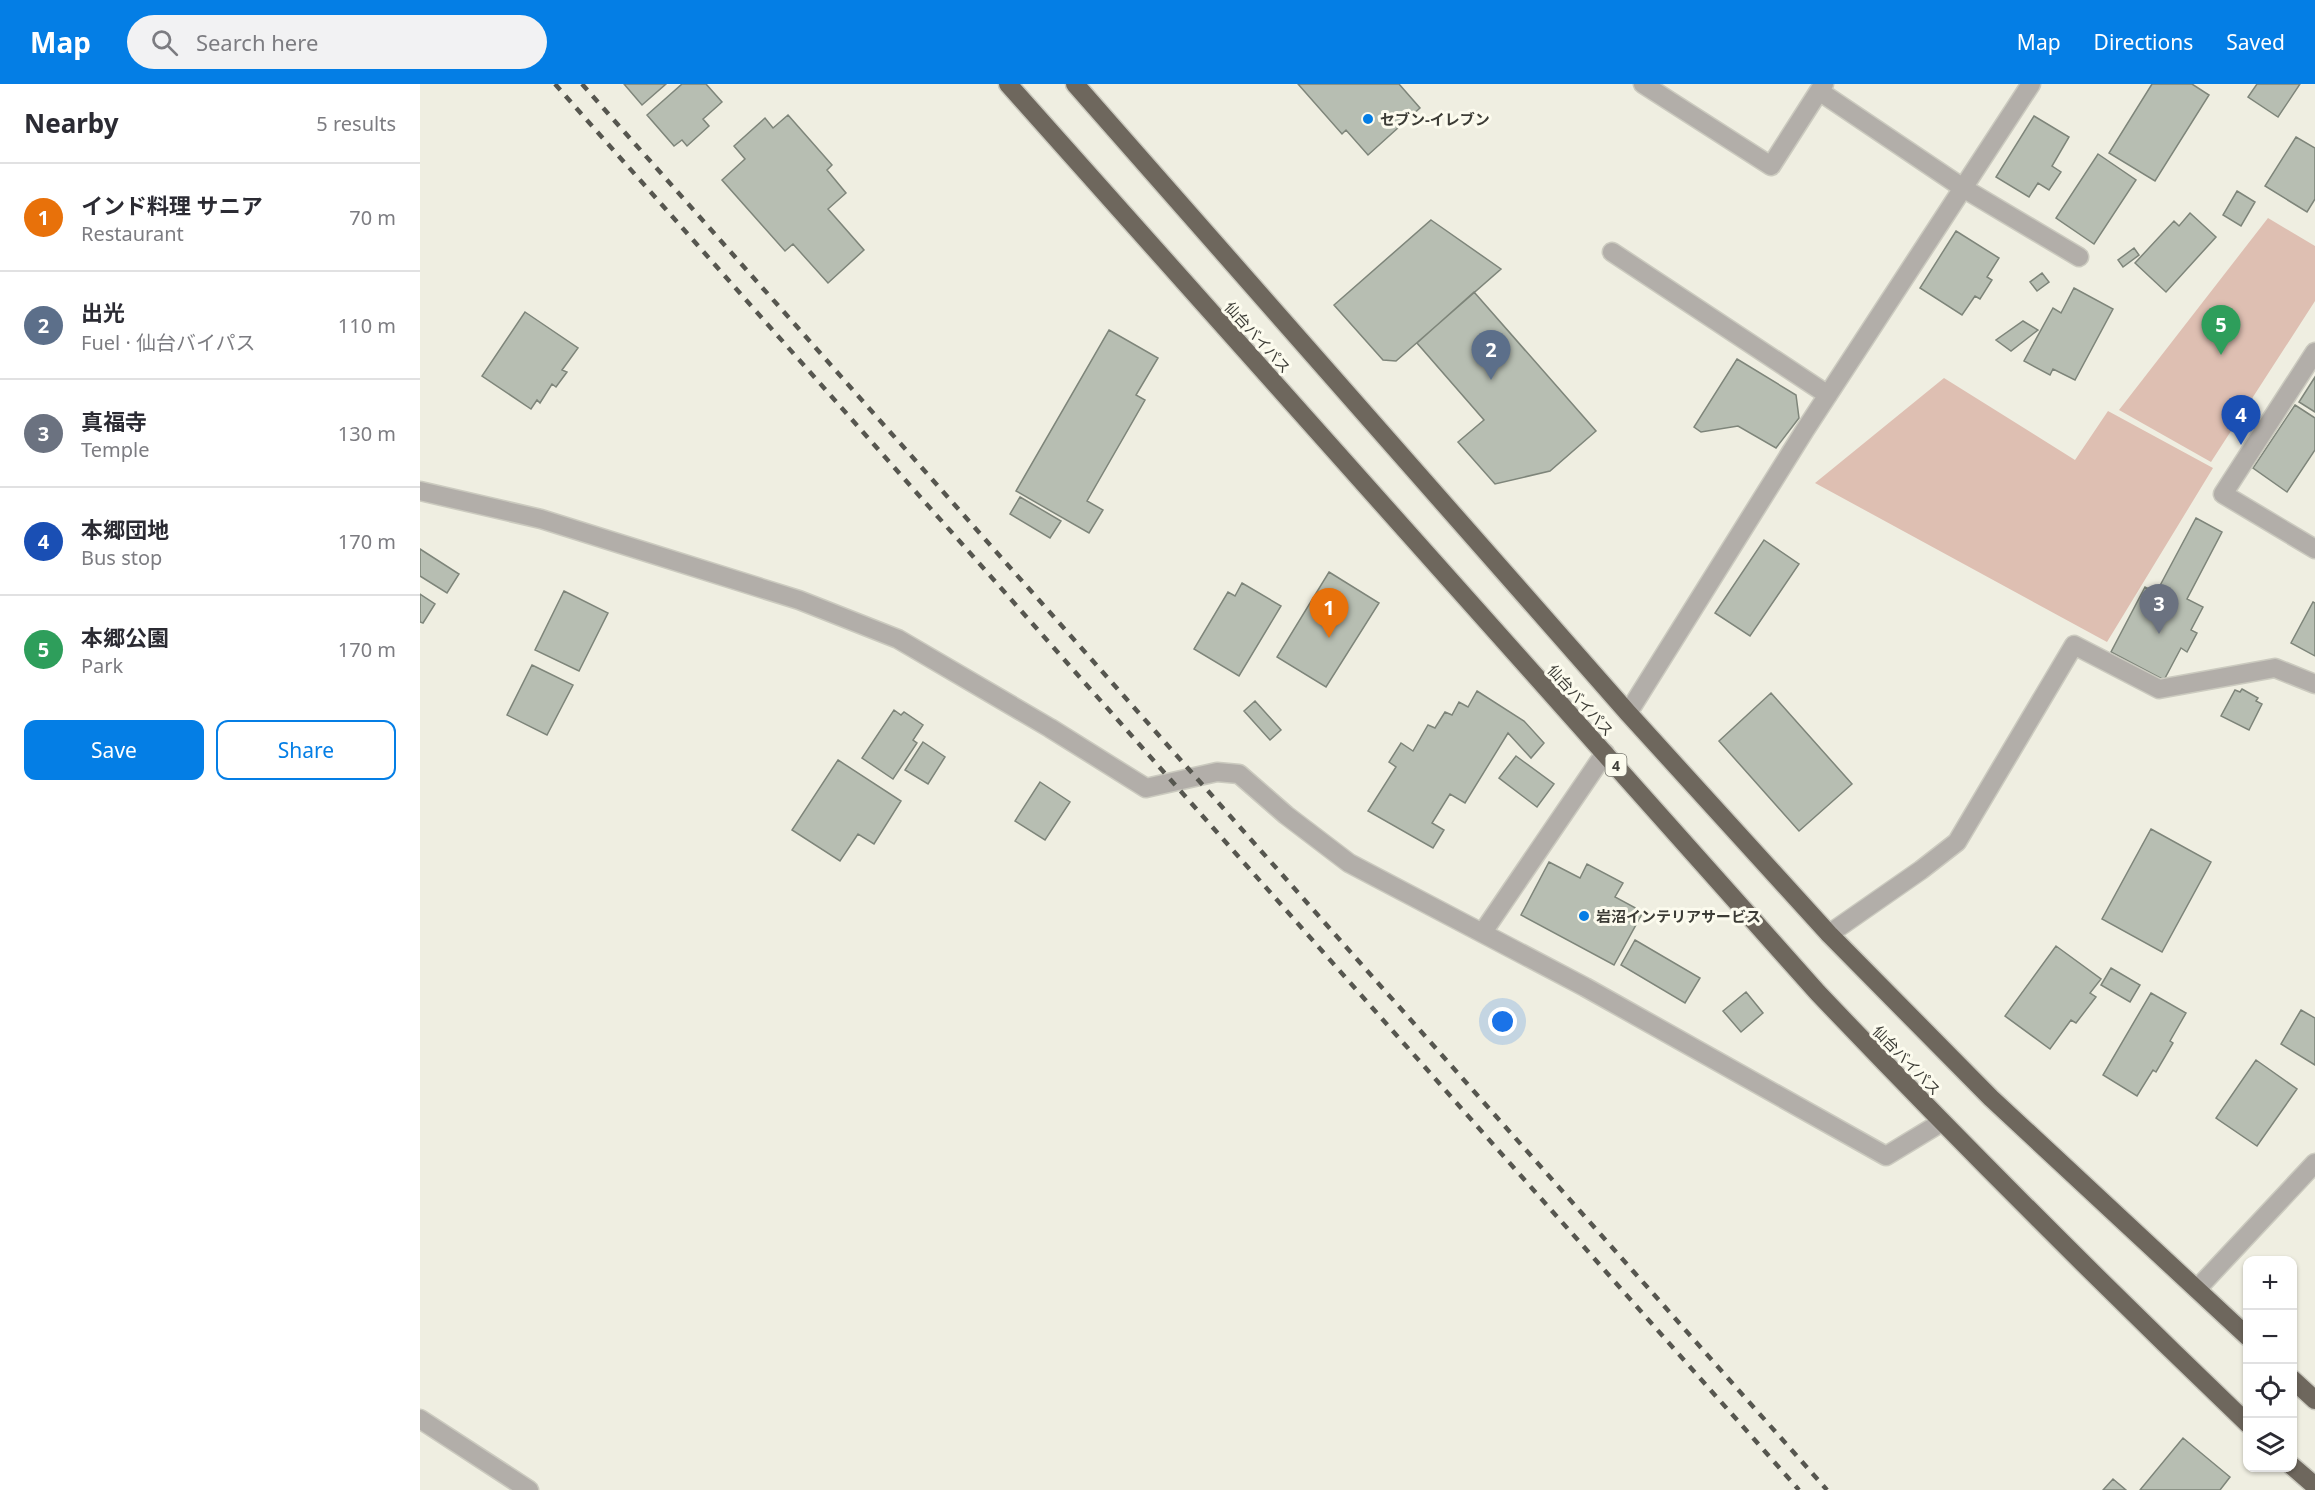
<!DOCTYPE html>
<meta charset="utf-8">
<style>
body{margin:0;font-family:"Noto Sans","Noto Sans JP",sans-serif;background:#f2f2f3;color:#2b2b33}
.controls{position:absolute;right:18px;bottom:18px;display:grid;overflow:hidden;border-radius:12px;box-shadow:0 2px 4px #0004}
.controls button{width:54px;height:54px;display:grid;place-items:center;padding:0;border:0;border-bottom:2px solid #e1e1e2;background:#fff;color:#2b2b33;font:30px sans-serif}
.you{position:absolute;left:1083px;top:938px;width:21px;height:21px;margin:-15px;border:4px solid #fff;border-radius:50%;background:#1a73e8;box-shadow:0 0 0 9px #1a73e833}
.badge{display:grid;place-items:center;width:39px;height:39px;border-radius:50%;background:#047ee5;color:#fff;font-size:20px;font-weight:700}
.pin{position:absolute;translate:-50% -50px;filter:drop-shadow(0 2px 3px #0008)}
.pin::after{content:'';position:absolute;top:32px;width:21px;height:18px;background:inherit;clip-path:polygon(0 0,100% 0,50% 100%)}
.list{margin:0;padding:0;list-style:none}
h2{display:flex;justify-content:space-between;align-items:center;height:78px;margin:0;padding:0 24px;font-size:26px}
h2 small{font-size:20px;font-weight:400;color:#7c7c81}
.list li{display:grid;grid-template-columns:39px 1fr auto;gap:18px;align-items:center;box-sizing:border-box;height:108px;padding:0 24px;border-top:2px solid #e1e1e2}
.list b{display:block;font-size:22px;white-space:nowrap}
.list p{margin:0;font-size:20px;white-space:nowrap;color:#7c7c81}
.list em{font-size:20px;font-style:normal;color:#7c7c81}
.actions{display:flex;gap:12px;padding:18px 24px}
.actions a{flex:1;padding:14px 0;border:2px solid #047ee5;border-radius:12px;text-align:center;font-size:21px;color:#047ee5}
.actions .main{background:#047ee5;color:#fff}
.icon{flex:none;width:33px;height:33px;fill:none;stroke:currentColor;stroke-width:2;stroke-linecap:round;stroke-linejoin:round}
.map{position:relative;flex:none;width:1895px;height:1406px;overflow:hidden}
header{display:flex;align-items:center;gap:36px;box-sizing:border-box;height:84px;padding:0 30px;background:#047ee5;color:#fff}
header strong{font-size:28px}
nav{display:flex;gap:33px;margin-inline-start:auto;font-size:21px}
.search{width:420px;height:54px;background:#f2f2f3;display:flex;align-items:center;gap:15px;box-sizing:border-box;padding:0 21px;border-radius:33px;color:#7c7c81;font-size:22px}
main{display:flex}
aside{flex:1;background:#fff}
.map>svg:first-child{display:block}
.green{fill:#debfb2}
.building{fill:#b7beb2;stroke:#7e857a;stroke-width:1.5}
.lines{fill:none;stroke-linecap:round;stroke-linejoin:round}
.minor-casing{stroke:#cbcabf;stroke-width:21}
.highway-casing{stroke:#cbcabf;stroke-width:21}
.minor{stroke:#b2aea9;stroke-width:18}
.highway{stroke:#6e675d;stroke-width:18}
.rail{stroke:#56564f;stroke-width:4.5;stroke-dasharray:8 8;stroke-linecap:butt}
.poi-dot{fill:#047ee5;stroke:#fcfbee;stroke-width:2}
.labels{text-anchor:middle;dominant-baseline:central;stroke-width:6;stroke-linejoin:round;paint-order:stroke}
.shield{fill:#fcfbee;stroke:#76756d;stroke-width:1.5}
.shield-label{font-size:14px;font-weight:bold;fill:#3c3c36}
.poi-label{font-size:15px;font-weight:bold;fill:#3c3c36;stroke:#fcfbee;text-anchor:start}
.street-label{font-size:15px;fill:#3c3c36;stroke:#fcfbee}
</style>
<header>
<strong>Map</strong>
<div class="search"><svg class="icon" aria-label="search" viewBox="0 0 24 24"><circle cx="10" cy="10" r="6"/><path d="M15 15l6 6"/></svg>Search here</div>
<nav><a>Map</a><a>Directions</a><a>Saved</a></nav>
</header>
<main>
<aside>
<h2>Nearby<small>5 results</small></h2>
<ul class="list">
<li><span class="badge" style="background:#e8710a">1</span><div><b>インド料理 サニア</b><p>Restaurant</p></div><em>70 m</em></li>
<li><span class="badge" style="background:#5c6f8a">2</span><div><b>出光</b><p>Fuel · 仙台バイパス</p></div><em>110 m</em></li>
<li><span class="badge" style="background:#6b7280">3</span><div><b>真福寺</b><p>Temple</p></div><em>130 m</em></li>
<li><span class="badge" style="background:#1a4fb4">4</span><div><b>本郷団地</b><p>Bus stop</p></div><em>170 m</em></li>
<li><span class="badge" style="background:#2e9e5b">5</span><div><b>本郷公園</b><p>Park</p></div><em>170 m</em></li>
</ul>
<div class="actions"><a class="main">Save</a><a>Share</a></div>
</aside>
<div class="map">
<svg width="1895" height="1406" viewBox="0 0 1895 1406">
<rect width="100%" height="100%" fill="#efeee1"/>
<path class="green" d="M1848 134 1895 162V217L1791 378 1699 326Z
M1524 294 1655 376 1688 327 1793 384 1687 558 1395 399Z"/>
<path class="building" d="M204 0H246L222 21Z
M262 0H286L302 18 283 35 289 42 267 62 262 56 254 62 227 31Z
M878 0H979L1000 24 948 71 926 46 922 50Z
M1732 0H1772L1789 11 1735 97 1689 69Z
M1837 0H1880L1858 33 1828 13Z
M368 31 412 81 407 86 426 109 408 125 444 166 408 199 373 160 365 167 302 96 325 75 314 62 345 34 353 44Z
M1614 32 1649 53 1632 82 1641 88 1629 106 1618 99 1609 113 1576 93Z
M1876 53 1895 64V115L1887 128 1845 102Z
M1678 70 1716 96 1674 160 1636 134Z
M1817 107 1835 118 1821 142 1803 131Z
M1770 129 1796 153 1746 208 1715 179 1754 137 1759 142Z
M1011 136 1081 185 976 277 963 276 914 221Z
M1536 147 1579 174 1567 193 1572 196 1560 215 1555 212 1542 231 1500 204Z
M1714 164 1719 171 1703 183 1698 176Z
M1622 189 1629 198 1617 207 1610 198Z
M1654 204 1693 225 1655 296 1633 285 1630 291 1604 277 1633 224 1641 229Z
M1054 208 1176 347 1130 387 1075 400 1038 358 1064 336 997 259Z
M105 228 158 264 142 286 147 288 136 303 132 300 120 319 117 316 111 325 62 292Z
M1603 237 1618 246 1591 267 1576 256Z
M689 246 738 274 716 311 725 316 667 417 683 426 669 449 596 407Z
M1317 275 1376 311 1379 334 1356 364 1318 342 1281 348 1274 343Z
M1895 293V328L1879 318Z
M1875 321 1895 334V366L1867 408 1833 384Z
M600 413 641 437 630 454 590 430Z
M1776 434 1802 448 1767 515 1783 523 1771 546 1777 549 1767 568 1761 564 1744 596 1691 568 1725 503 1736 509Z
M1344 456 1379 480 1330 552 1295 529Z
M0 465 39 490 27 509 0 492Z
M909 488 959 519 906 603 857 573Z
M822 499 861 522 819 592 774 565 808 508 815 512Z
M144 507 188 529 159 587 115 566Z
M0 510 15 520 3 539 0 538Z
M1893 518 1895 519V572L1871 559Z
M112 581 153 601 127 651 87 631Z
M1822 605 1838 614 1836 617 1842 620 1829 646 1801 632 1815 606 1820 608Z
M1057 607 1104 637 1124 659 1111 674 1088 649 1045 719 1030 710 1012 739 1024 746 1013 764 948 727 976 683 969 678 981 659 993 667 1008 641 1015 644 1025 628 1032 631 1039 618 1048 623Z
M1351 609 1432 700 1379 747 1299 657Z
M835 617 861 646 850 656 824 627Z
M474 626 481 631 484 628 503 641 493 656 497 659 473 695 442 674Z
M503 658 525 673 508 700 485 686Z
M1096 672 1134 700 1117 723 1079 694Z
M418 676 481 717 454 760 438 750 420 777 372 746Z
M620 698 650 718 625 756 595 737Z
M1731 745 1791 778 1742 868 1682 835Z
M1129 778 1160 794 1167 780 1203 799 1195 813 1223 828 1194 881 1101 831Z
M1215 856 1280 894 1265 919 1201 881Z
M1636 862 1681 895 1670 909 1676 913 1656 939 1651 936 1630 965 1585 932Z
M1691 884 1720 901 1710 918 1681 901Z
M1326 908 1343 929 1321 948 1303 927Z
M1731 909 1766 929 1750 957 1753 959 1736 988 1733 986 1717 1012 1683 991Z
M1881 926 1895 934V981L1861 960Z
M1836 976 1877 1005 1837 1062 1796 1034Z
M1763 1354 1810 1393 1800 1406H1720Z
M1693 1395 1706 1406H1683Z"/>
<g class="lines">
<g class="minor-casing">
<path id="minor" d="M1223 0 1351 82 1399 7
M1404 0 1399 7 1543 104 1659 173
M1192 168 1408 311
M1895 268 1803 410 1895 465
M0 407 121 435 379 516 478 555 630 644 726 704 797 688 819 690 866 731 929 779 1165 903 1466 1072 1522 1038
M1208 629 1385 346 1611 0
M1063 848 1185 669
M1409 850 1501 786 1537 758 1654 561 1739 605 1855 584 1895 600
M1777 1205 1895 1079
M0 1335 109 1406"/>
</g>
<g class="highway-casing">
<path id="highway" d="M588 0 1398 909C1538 1056 1681 1199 1828 1340
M655 0 1208 629 1409 850 1571 1014 1828 1253
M1872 1295 1895 1316
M1872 1382 1895 1402"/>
</g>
<use href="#minor" class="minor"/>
<use href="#highway" class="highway"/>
<path class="rail" d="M135 0 1379 1406
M162 0 1407 1406"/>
</g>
<g class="poi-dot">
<circle cx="948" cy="35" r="6"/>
<circle cx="1164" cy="832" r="6"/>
</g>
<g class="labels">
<rect class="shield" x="1185.5" y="670" width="21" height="22" rx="4.5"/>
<g class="shield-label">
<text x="1196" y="681">4</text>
</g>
<g class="poi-label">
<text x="960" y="35">セブン-イレブン</text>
<text x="1176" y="832">岩沼インテリアサービス</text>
</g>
<g class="street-label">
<text transform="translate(838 253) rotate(48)">仙台バイパス</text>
<text transform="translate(1161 616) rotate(48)">仙台バイパス</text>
<text transform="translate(1487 976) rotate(46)">仙台バイパス</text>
</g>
</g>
</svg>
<div class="controls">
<button>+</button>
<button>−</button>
<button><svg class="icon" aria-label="locate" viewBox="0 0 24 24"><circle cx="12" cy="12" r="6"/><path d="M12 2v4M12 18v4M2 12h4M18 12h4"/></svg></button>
<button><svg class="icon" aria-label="layers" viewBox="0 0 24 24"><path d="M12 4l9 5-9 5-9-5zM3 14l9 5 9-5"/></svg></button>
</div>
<div class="you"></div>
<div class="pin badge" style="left:909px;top:554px;background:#e8710a">1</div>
<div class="pin badge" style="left:1071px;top:296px;background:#5c6f8a">2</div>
<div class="pin badge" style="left:1739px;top:550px;background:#6b7280">3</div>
<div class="pin badge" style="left:1821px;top:361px;background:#1a4fb4">4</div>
<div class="pin badge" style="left:1801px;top:271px;background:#2e9e5b">5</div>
</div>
</main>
